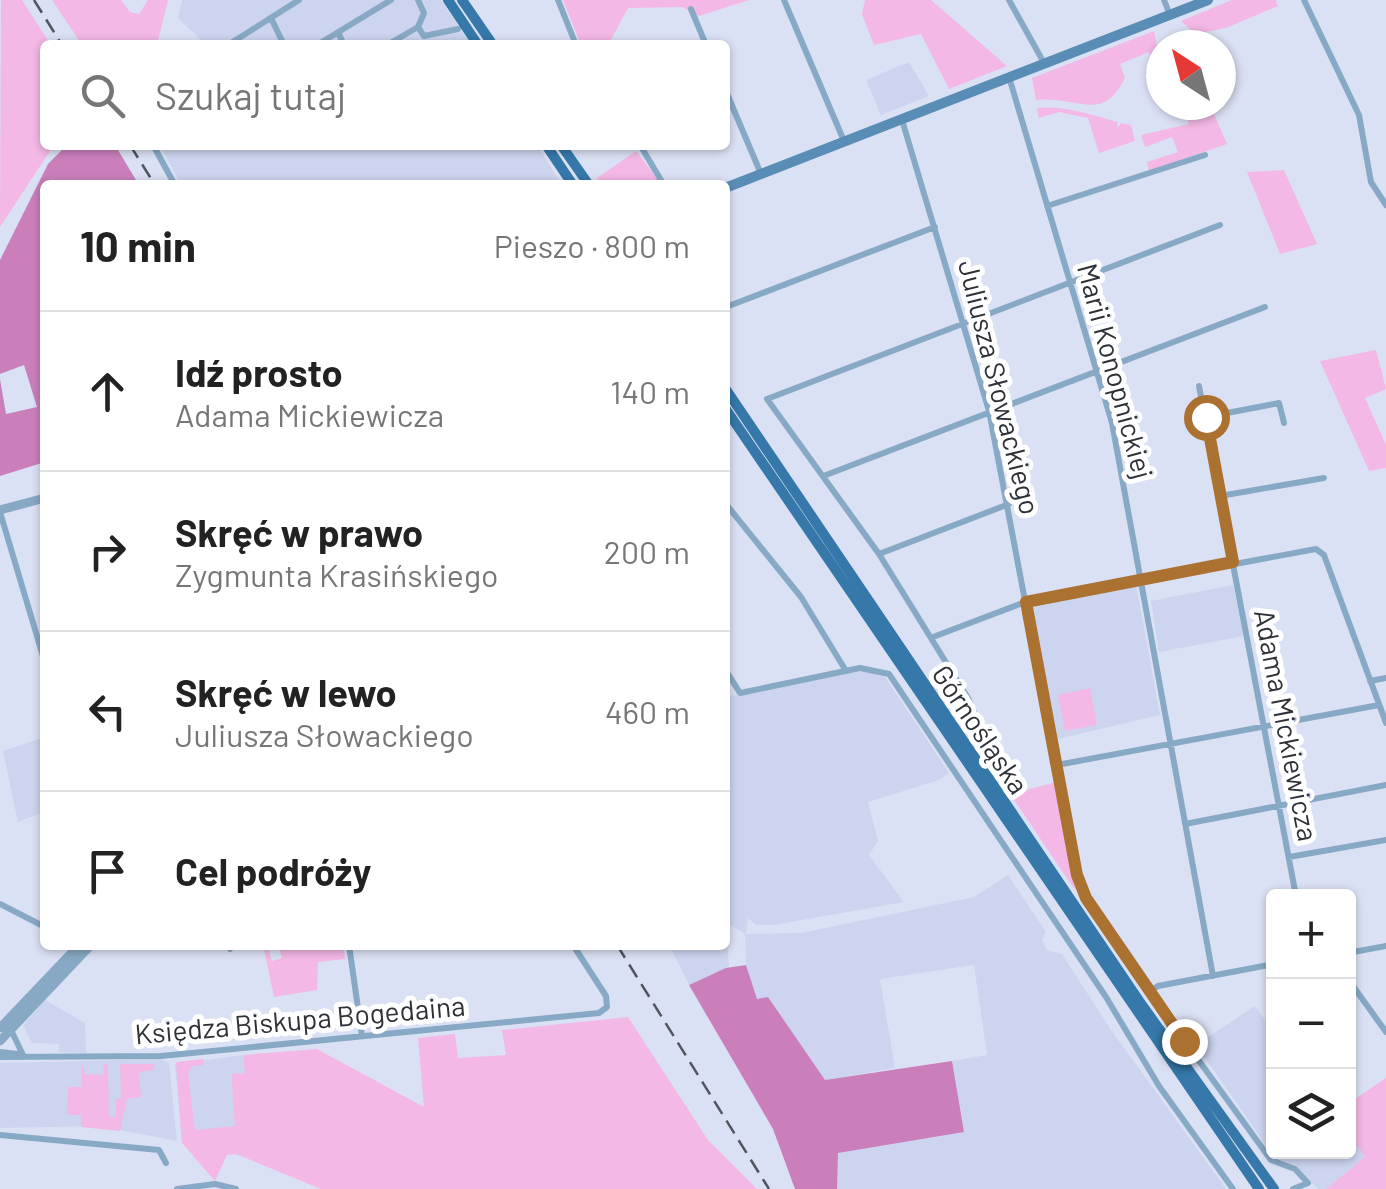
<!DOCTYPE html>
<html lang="pl">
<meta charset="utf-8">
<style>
body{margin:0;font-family:Barlow,sans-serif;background:#f6f6f6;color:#222}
.controls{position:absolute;right:30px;bottom:30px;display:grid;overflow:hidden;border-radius:10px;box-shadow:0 2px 8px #0004}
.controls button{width:90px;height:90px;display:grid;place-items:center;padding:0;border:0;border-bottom:2px solid #e0e0e0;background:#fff;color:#222;font:50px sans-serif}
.compass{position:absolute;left:1146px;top:30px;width:90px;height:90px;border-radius:50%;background:#fff;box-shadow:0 2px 8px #0004;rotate:324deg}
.stop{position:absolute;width:30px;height:30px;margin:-22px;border:8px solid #ab7130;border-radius:50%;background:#fff}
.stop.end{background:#ab7130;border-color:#fff;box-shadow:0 2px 10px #0008}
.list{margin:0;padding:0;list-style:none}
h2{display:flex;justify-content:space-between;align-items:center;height:130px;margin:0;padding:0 40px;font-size:42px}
h2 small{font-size:32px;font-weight:400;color:#767676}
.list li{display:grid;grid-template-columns:65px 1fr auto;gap:30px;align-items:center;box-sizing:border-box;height:160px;padding:0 40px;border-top:2px solid #e0e0e0}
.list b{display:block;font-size:38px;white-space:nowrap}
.list p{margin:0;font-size:32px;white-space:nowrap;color:#767676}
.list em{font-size:32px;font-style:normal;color:#767676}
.icon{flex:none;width:55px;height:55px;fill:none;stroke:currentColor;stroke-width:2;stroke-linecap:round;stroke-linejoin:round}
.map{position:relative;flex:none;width:1386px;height:1189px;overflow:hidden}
.search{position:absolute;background:#fff;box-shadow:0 2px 8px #0004;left:40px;top:40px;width:690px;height:110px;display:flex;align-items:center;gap:25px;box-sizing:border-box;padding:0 35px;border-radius:10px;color:#767676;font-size:38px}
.panel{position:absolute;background:#fff;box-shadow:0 2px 8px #0004;left:40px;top:180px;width:690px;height:770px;border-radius:10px}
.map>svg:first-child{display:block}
.built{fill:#cdd4ef}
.green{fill:#f3b8e5}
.forest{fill:#ca7fba}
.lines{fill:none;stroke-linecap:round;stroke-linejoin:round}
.minor{stroke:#88a9c5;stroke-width:6}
.tertiary{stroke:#88a9c5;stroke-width:9}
.secondary{stroke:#5a8db5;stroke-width:10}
.primary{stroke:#3578a9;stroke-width:10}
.rail{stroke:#52555f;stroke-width:2.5;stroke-dasharray:15 8;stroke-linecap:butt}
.route{stroke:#ab7130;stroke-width:12}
.labels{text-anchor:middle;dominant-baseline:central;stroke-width:10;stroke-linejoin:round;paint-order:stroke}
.street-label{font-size:28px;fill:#2f3138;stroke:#fff}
</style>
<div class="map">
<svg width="1386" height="1189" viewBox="0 0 1386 1189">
<rect width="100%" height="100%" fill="#dbe1f4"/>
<path class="built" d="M182 0H441L471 45H206L178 18Z
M909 62 929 96 881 115 866 80Z
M160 145H537L562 185H181Z
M1136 584 1160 715 1058 739 1032 608Z
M1233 585 1244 636 1159 652 1151 601Z
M863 671 885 677 949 773 939 780 868 802 878 841 869 855 904 902 774 925H756L748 918 746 934 801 933 974 897 1008 875 1046 932 1042 940 1047 950 1062 954 1111 1030 1226 1189H837V1153L964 1132 952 1061 987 1055 974 965 880 979 895 1068 825 1080 768 997 757 1000 746 965 745 934 726 922 729 968 689 985 669 945H725V697Z
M45 737V811L18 822 3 751Z
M45 1000 85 1023 86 1053 59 1052V1044L32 1043 23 1025Z
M1255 1006 1273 1031 1274 1152H1348L1349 1134 1365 1157 1326 1189H1318L1295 1165 1275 1158 1196 1045Z
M243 1055 246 1073 231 1075 236 1136 182 1143 175 1064Z
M160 1059 169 1063 177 1141 99 1126 0 1128V1063Z"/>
<path class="green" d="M1 0H22L51 45H45V145H54L0 227Z
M52 0H121L130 12 139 14 148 0H168L157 45H82Z
M563 0H749L699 16 682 7 628 8 608 45H581Z
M865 0H931L1007 66 949 89 921 34 874 45 862 14Z
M1232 0H1276L1278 6 1226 28 1195 34 1181 21Z
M1154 31 1161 68 1156 69 1149 52 1120 64 1125 78C1102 124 1079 96 1036 100L1032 78Z
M1182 105H1210L1227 144 1149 171 1147 162 1178 152 1172 137 1145 147 1141 135 1189 124Z
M1037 108C1064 105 1092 115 1118 122L1117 129 1121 123 1131 125 1135 141 1099 153 1088 118 1059 112 1039 118Z
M636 151 662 185H601L597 178Z
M1284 170 1317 244 1280 254 1247 172Z
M1376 350 1386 389 1365 398 1386 445V468L1369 471 1320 361Z
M1090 688 1097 725 1065 731 1058 695Z
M1057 782 1075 890 1010 794Z
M263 945H267L272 961 282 958 279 948 343 945 345 959 318 962 317 990 274 997Z
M628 1017 708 1140 757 1189H321L236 1154 227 1155 215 1181 182 1143 176 1062 203 1059 204 1065 193 1066 188 1073 195 1130 235 1126 231 1074 245 1073 243 1055 317 1049 424 1107 418 1038 455 1034 458 1058 506 1055 502 1030Z
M82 1064 85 1074 103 1075 104 1064H108L109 1117H116V1099L121 1098 120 1064H154V1070L139 1072 141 1097 127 1099 120 1131 81 1127V1115H67L68 1087H82Z
M1386 1078V1189H1326L1365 1157 1349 1134V1103Z"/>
<path class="forest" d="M67 145H115L139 185H45V462L0 476V379L6 414 37 407 24 365 0 374V260L48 164Z
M746 965 757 999 768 997 825 1080 952 1061 964 1132 838 1153 837 1189H795L773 1129 689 985 726 968Z"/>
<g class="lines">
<path class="minor" d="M558 0 576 45
M784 0 844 141
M1009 0 1044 63
M1164 0 1170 15
M1304 0 1359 115 1371 182 1386 205
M691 9 706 45
M271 18 284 45
M418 27 424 36 458 29
M338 32 344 45
M228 45 299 0
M317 45 391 0
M387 45 418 27 424 13 418 0
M1009 77 1112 423 1213 976
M725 89 761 174
M902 120 989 411 1077 875 1086 898 1149 992 1271 1160 1295 1169 1308 1183
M153 145 175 185
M640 145 664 185
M1047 206 1205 155
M726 307 935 227
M1199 386 1296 896
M1206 417 1279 403 1284 423
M826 475 1265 307
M1220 496 1324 478
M725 503 801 597 846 671
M0 512 45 663
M879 554 1009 504
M933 637 1020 604 1316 549 1324 555 1386 723
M725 669 740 693 860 668 889 674 1106 997 1159 1086 1233 1189
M1370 681 1386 678
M978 722 968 698 879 554 767 399 1220 225
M1057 765 1379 705
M1185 824 1386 785
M1289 857 1386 840
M0 904 45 927
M228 945 230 949
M349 945 362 1036
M1348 953 1386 946
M1348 979 1386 1032
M1149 992 1158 986 1274 964
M11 1030 23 1055
M0 1052 18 1054
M0 1057 161 1056 599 1013 607 1007 606 996 573 945
M0 1135 159 1150 166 1163
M177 1189 215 1184 236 1189
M1293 1189 1308 1183"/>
<path class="tertiary" d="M0 510 45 498
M0 1028 79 945
M0 1041 91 945"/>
<path class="secondary" d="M725 188 1208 0"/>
<path class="primary" d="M448 0 478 45
M462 0 493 45
M546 145 573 185
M561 145 589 185
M725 388 1142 1005 1274 1189
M725 408 1259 1189"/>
<path class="rail" d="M34 0 62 45
M130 145 155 185
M617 945 769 1189"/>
</g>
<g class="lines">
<path class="route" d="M1184 1041 1086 898 1077 875 1026 602 1233 562 1206 417"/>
</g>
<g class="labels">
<g class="street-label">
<text transform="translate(1116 371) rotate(75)">Marii Konopnickiej</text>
<text transform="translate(1000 387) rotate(76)">Juliusza Słowackiego</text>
<text transform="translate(1287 725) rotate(79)">Adama Mickiewicza</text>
<text transform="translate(981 729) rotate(56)">Górnośląska</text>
<text transform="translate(300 1019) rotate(-5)">Księdza Biskupa Bogedaina</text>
</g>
</g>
</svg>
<div class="controls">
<button>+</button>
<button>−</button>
<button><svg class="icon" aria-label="layers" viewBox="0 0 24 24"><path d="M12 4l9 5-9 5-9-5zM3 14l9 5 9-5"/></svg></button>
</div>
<svg class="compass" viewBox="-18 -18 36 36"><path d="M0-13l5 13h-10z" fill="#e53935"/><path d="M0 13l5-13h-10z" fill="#767676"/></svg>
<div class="stop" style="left:1206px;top:417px"></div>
<div class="stop end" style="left:1184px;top:1041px"></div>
<div class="search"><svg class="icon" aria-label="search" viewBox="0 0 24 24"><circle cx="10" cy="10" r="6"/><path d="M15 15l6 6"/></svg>Szukaj tutaj</div>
<section class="panel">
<h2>10 min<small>Pieszo · 800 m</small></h2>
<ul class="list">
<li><svg class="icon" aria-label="ahead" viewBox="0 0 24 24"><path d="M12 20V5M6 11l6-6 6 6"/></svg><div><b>Idź prosto</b><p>Adama Mickiewicza</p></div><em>140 m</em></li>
<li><svg class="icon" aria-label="right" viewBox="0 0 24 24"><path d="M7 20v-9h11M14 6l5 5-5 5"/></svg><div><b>Skręć w prawo</b><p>Zygmunta Krasińskiego</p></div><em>200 m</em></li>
<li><svg class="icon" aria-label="left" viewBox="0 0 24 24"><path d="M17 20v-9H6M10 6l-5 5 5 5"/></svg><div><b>Skręć w lewo</b><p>Juliusza Słowackiego</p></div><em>460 m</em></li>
<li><svg class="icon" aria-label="arrive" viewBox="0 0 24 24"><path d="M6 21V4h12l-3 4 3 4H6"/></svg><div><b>Cel podróży</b></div></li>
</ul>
</section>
</div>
